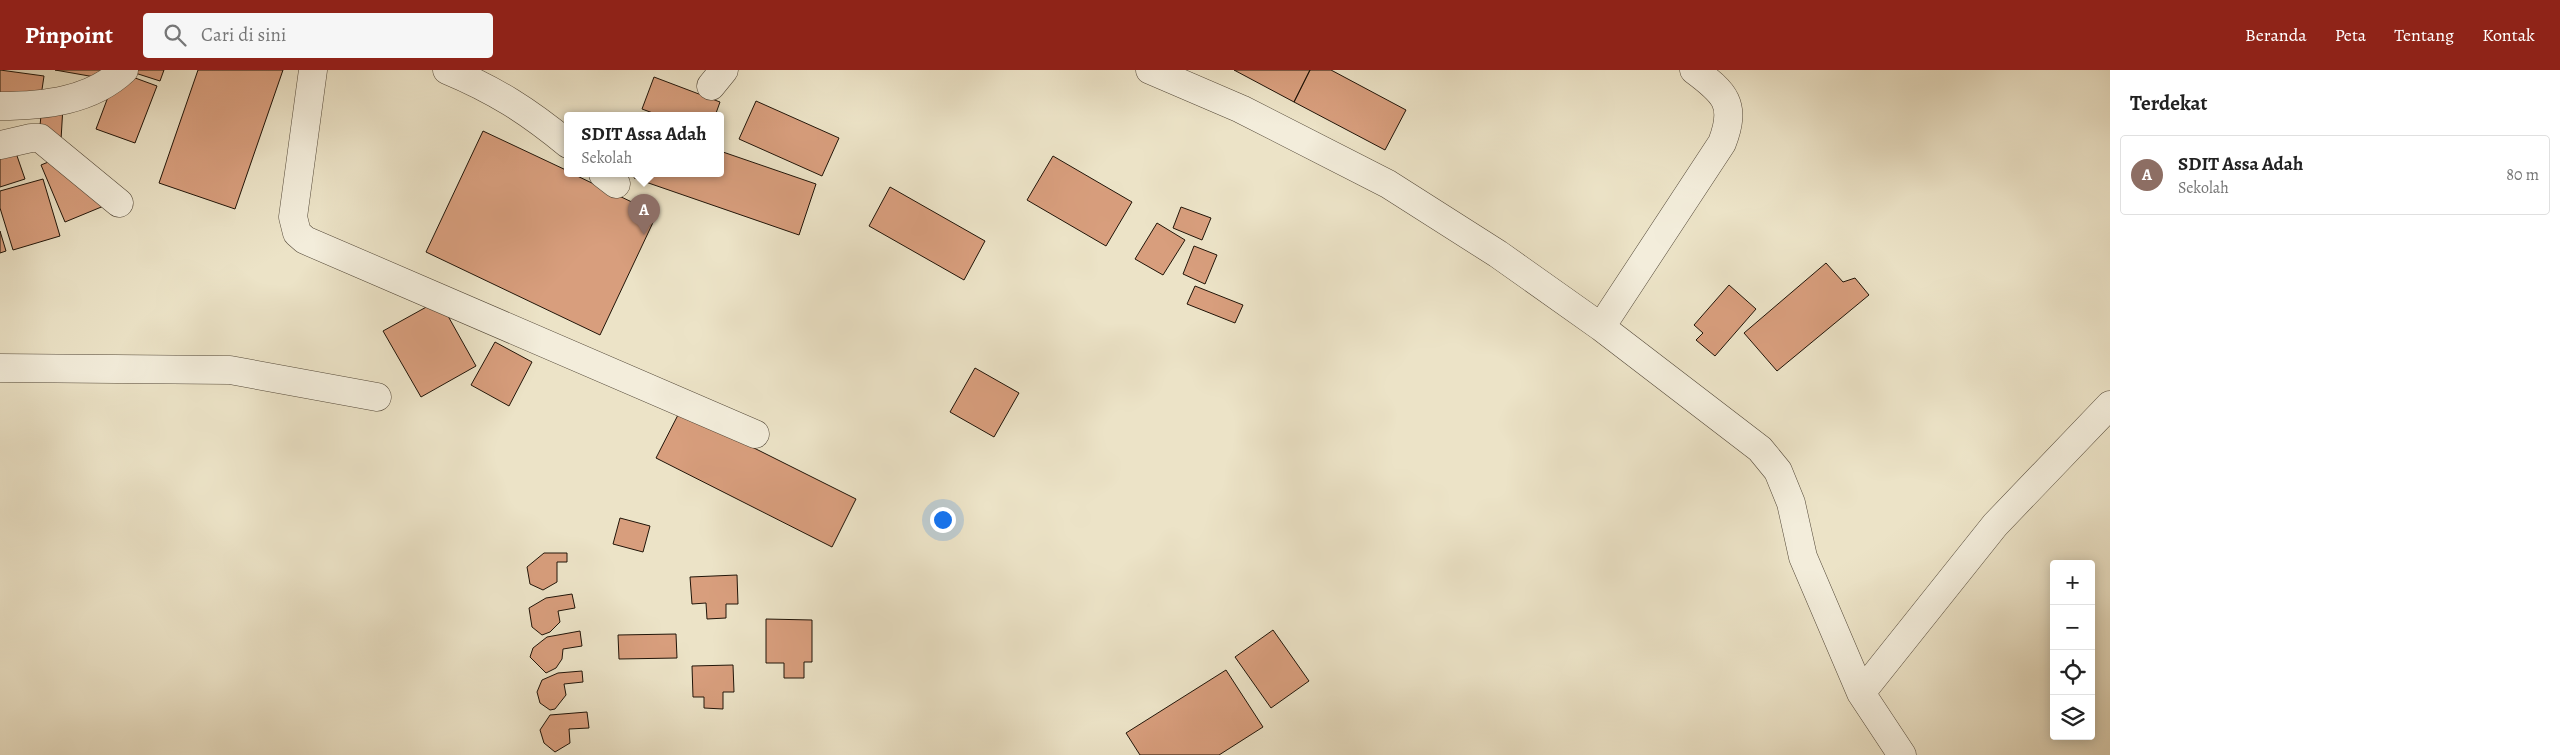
<!DOCTYPE html>
<html lang="id">
<meta charset="utf-8">
<style>
body{margin:0;font-family:Alegreya,serif;background:#f6f6f6;color:#222}
.controls{position:absolute;right:15px;bottom:15px;display:grid;overflow:hidden;border-radius:5px;box-shadow:0 2px 12px #0003}
.controls button{width:45px;height:45px;display:grid;place-items:center;padding:0;border:0;border-bottom:1px solid #e0e0e0;background:#fff;color:#222;font:25px sans-serif}
.you{position:absolute;left:942px;top:449px;width:18px;height:18px;margin:-12px;border:4px solid #fff;border-radius:50%;background:#1a73e8;box-shadow:0 0 0 8px #1a73e833}
.badge{display:grid;place-items:center;width:32px;height:32px;border-radius:50%;background:#8f2418;color:#fff;font-size:16px;font-weight:700}
.pin{position:absolute;translate:-50% -41px;filter:drop-shadow(0 1px 2px #0008)}
.pin::after{content:'';position:absolute;top:26px;width:18px;height:15px;background:inherit;clip-path:polygon(0 0,100% 0,50% 100%)}
.popup{position:absolute;left:564px;top:42px;width:160px;height:65px;box-sizing:border-box;display:grid;place-content:center;border-radius:5px;background:#fff;filter:drop-shadow(0 1px 4px #0005);font-size:16px;white-space:nowrap;color:#767676}
.popup b{font-size:19px;color:#222}
.popup::after{content:'';position:absolute;left:50%;top:100%;margin-left:-10px;border:10px solid transparent;border-top-color:#fff}
.list{margin:0;padding:0;list-style:none}
h2{display:flex;justify-content:space-between;align-items:center;height:65px;margin:0;padding:0 20px;font-size:21px}
h2 small{font-size:16px;font-weight:400;color:#767676}
.list li{display:grid;grid-template-columns:32px 1fr auto;gap:15px;align-items:center;box-sizing:border-box;height:80px;margin:0 10px 10px;padding:0 10px;border:1px solid #e0e0e0;border-radius:5px}
.list b{display:block;font-size:19px;white-space:nowrap}
.list p{margin:0;font-size:16px;white-space:nowrap;color:#767676}
.list em{font-size:16px;font-style:normal;color:#767676}
.icon{flex:none;width:28px;height:28px;fill:none;stroke:currentColor;stroke-width:2;stroke-linecap:round;stroke-linejoin:round}
.map{position:relative;flex:none;width:2110px;height:685px;overflow:hidden}
header{display:flex;align-items:center;gap:30px;box-sizing:border-box;height:70px;padding:0 25px;background:#8f2418;color:#fff}
header strong{font-size:24px}
nav{display:flex;gap:28px;margin-inline-start:auto;font-size:18px}
.search{width:350px;height:45px;background:#f6f6f6;display:flex;align-items:center;gap:12px;box-sizing:border-box;padding:0 18px;border-radius:5px;color:#767676;font-size:19px}
main{display:flex}
aside{flex:1;background:#fff}
.map>svg:first-child{display:block}
.building{fill:#d89e7d;stroke:#201408}
.lines{fill:none;stroke-linecap:round;stroke-linejoin:round}
.minor-casing{stroke:#534838;stroke-width:29}
.minor{stroke:#f3eddb;stroke-width:28}
</style>
<header>
<strong>Pinpoint</strong>
<div class="search"><svg class="icon" aria-label="search" viewBox="0 0 24 24"><circle cx="10" cy="10" r="6"/><path d="M15 15l6 6"/></svg>Cari di sini</div>
<nav><a>Beranda</a><a>Peta</a><a>Tentang</a><a>Kontak</a></nav>
</header>
<main>
<div class="map">
<svg width="2110" height="685" viewBox="0 0 2110 685">
<rect width="100%" height="100%" fill="#ece3c7"/>
<filter id="stains"><feTurbulence type="fractalNoise" baseFrequency=".004" numOctaves="4"/><feColorMatrix values="0 0 0 0 .2 0 0 0 0 .09 0 0 0 0 .02 0 0 0 .5 -.17"/></filter>
<radialGradient id="worn" r=".72"><stop offset=".6" stop-color="#630" stop-opacity="0"/><stop offset="1" stop-color="#630" stop-opacity=".3"/></radialGradient>
<path class="building" d="M0 0 44 6 40 33 0 27Z
M55 0H114L112 10Z
M132 0H164L160 11 132 2Z
M198 0H283L235 139 159 113Z
M1234 0H1310L1294 32Z
M1310 0H1331L1406 40 1385 80 1294 32Z
M127 5 157 16 135 73 96 59 114 11Z
M654 7 720 32 715 46H661L642 39Z
M756 31 839 68 822 106 739 69Z
M42 34 63 36 61 70 39 67Z
M483 61 568 101V104H573L657 144 600 265 426 182Z
M720 81 816 114 799 165 634 108 636 104H720Z
M16 83 25 109 0 117V88Z
M1053 86 1132 132 1106 176 1027 130Z
M58 88 111 133 65 152 41 95Z
M43 109 60 166 13 180 0 138V121Z
M890 117 985 171 964 210 869 156Z
M1181 137 1211 148 1202 170 1173 158Z
M1157 153 1185 170 1163 205 1135 189Z
M0 161 6 181 0 183Z
M1194 176 1217 185 1205 214 1183 204Z
M1826 193 1843 212 1855 208 1869 225 1777 301 1744 263Z
M1729 215 1756 239 1715 286 1696 270 1703 263 1694 255Z
M1195 216 1243 235 1235 253 1187 234Z
M439 230 476 296 421 327 383 261Z
M495 272 532 292 509 336 471 315Z
M975 298 1019 323 994 367 950 342Z
M680 341 856 429 832 477 656 388Z
M620 448 650 456 643 482 613 474Z
M544 483H567V492H557V512L543 520 530 514 527 497Z
M737 505 738 534H726V548L707 549 706 533 692 534 690 507Z
M572 524 575 538 558 541 560 552 550 562 542 565 532 557 529 538 546 528Z
M766 549 812 550V592H804V608H784V593H766Z
M1273 560 1309 611 1271 638 1235 587Z
M580 561 582 576 563 579 562 589 556 598 546 603 530 587 533 578 547 567Z
M676 564 677 588 619 589 618 565Z
M733 595 734 622H723V639L704 638V627H693L692 596Z
M1226 600 1263 657 1219 685H1140L1126 663Z
M582 601 583 612 564 614 566 625 555 639 550 640 540 633 537 622 542 610 558 603Z
M587 642 589 658 569 659 570 673 555 682 544 673 540 660 550 645Z"/>
<g class="lines">
<g class="minor-casing">
<path id="minor" d="M313 0 293 147 297 163 305 170 755 364
M447 0C495 20 528 41 568 74
M1150 0 1241 39 1388 114 1498 184 1601 257 1760 379 1778 401 1791 433 1803 487 1861 623 1902 685
M711 16 724 0
M0 36C44 36 91 31 124 0
M0 75 31 68H40L119 133
M603 104 616 114
M1601 257 1722 73C1737 34 1725 23 1694 0
M0 298 230 300 377 327
M1861 623 1995 455 2110 335"/>
</g>
<use href="#minor" class="minor"/>
</g>
<rect width="100%" height="100%" filter="url(#stains)"/>
<rect width="100%" height="100%" fill="url(#worn)"/>
</svg>
<div class="controls">
<button>+</button>
<button>−</button>
<button><svg class="icon" aria-label="locate" viewBox="0 0 24 24"><circle cx="12" cy="12" r="6"/><path d="M12 2v4M12 18v4M2 12h4M18 12h4"/></svg></button>
<button><svg class="icon" aria-label="layers" viewBox="0 0 24 24"><path d="M12 4l9 5-9 5-9-5zM3 14l9 5 9-5"/></svg></button>
</div>
<div class="you"></div>
<div class="pin badge" style="left:644px;top:165px;background:#8d6e63">A</div>
<div class="popup"><b>SDIT Assa Adah</b>Sekolah</div>
</div>
<aside>
<h2>Terdekat<small></small></h2>
<ul class="list">
<li><span class="badge" style="background:#8d6e63">A</span><div><b>SDIT Assa Adah</b><p>Sekolah</p></div><em>80 m</em></li>
</ul>
</aside>
</main>
